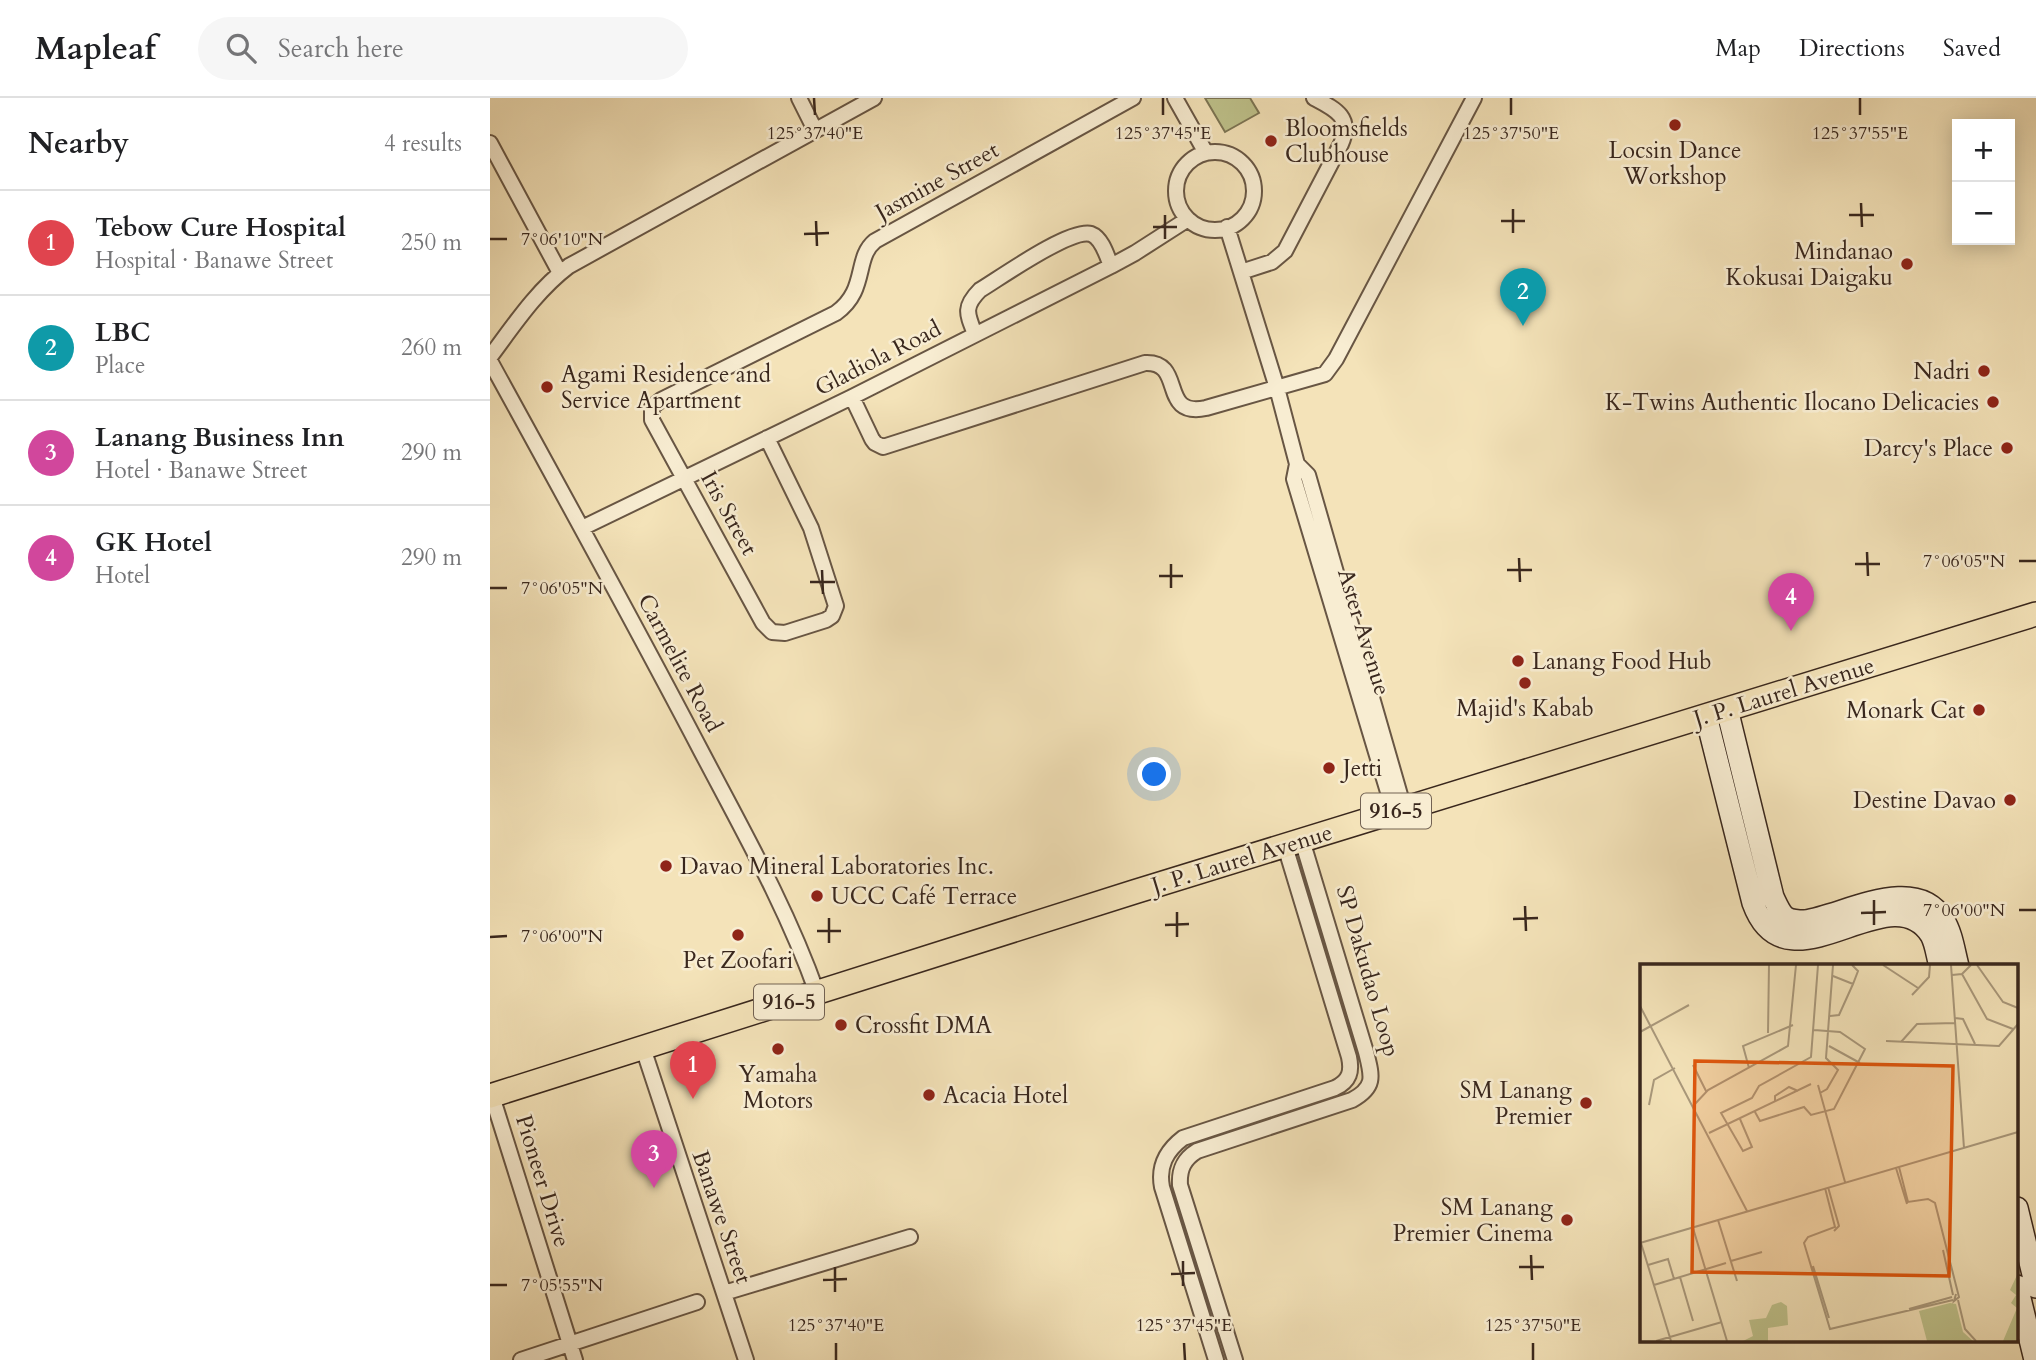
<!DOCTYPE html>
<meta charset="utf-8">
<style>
body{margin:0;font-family:Cardo,serif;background:#f6f6f6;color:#202124}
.controls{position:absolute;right:21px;top:21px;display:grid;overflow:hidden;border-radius:0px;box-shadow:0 4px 18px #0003}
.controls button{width:63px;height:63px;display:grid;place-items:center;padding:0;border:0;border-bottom:2px solid #e0e0e0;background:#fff;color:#202124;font:35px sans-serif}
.you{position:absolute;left:665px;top:677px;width:24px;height:24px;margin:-18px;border:5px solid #fff;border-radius:50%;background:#1a73e8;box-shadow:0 0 0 10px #1a73e833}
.badge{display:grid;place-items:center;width:46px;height:46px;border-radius:50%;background:#111827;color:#fff;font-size:23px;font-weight:700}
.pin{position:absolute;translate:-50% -58px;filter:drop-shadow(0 2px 4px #0008)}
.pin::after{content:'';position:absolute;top:37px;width:24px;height:21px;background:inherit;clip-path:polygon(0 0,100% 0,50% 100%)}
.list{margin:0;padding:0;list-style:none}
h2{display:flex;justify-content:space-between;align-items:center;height:91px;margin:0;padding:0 28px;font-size:30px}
h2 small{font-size:23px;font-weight:400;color:#757577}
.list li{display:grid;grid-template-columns:46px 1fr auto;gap:21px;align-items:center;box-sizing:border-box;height:105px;padding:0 28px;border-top:2px solid #e0e0e0}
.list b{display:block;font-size:26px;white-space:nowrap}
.list p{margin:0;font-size:23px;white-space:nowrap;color:#757577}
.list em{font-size:23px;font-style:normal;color:#757577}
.icon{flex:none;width:38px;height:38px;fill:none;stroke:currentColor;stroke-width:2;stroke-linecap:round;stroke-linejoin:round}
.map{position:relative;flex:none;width:1546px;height:1262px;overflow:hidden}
header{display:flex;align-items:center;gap:42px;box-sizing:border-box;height:98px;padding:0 35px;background:#fff;border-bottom:2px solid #e0e0e0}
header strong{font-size:33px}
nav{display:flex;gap:38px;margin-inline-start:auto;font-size:24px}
.search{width:490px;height:63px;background:#f6f6f6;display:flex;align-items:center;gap:18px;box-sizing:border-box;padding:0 24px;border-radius:38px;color:#757577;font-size:26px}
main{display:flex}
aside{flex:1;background:#fff}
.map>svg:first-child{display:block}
.park{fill:#bfc38c;stroke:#7c7554;stroke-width:2}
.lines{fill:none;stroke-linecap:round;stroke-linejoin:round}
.street-casing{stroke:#685644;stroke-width:18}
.secondary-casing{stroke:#39271d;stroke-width:24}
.primary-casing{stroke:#39271d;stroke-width:26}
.street{stroke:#f8edd2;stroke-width:14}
.secondary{stroke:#f8edd2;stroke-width:21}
.primary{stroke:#f4e3b9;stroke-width:23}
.ticks{fill:none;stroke:#39271d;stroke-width:2.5}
.poi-dot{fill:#8f2418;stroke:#f8edd2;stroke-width:2.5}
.labels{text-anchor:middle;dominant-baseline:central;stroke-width:5;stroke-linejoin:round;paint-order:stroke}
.shield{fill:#f8edd2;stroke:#726253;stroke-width:2}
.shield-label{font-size:21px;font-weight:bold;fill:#39271d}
.poi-label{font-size:23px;fill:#39271d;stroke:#f8edd2;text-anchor:start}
.street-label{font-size:23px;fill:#39271d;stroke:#f8edd2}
.inset-road{fill:none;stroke:#a9987b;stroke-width:2}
.view{fill:#df560d;fill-opacity:0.15;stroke:#df560d;stroke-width:3.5}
.inset-edge{fill:none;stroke:#39271d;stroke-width:3.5}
.ticks-label{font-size:18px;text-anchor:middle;fill:#39271d;stroke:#f8edd2;stroke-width:5;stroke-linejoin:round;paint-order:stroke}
</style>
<header>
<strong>Mapleaf</strong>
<div class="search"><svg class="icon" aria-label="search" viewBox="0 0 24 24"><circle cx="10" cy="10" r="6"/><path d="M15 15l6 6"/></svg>Search here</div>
<nav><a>Map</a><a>Directions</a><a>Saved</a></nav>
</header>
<main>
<aside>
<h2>Nearby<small>4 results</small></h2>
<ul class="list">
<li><span class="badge" style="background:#e0444e">1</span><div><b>Tebow Cure Hospital</b><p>Hospital · Banawe Street</p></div><em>250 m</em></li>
<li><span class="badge" style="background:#0f9aa8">2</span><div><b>LBC</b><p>Place</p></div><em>260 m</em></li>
<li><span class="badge" style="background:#d1479c">3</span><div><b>Lanang Business Inn</b><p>Hotel · Banawe Street</p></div><em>290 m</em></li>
<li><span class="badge" style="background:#d1479c">4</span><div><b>GK Hotel</b><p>Hotel</p></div><em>290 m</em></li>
</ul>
</aside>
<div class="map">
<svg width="1546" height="1262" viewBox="0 0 1546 1262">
<rect width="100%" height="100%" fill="#f4e3b9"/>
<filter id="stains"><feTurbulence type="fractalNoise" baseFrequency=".00286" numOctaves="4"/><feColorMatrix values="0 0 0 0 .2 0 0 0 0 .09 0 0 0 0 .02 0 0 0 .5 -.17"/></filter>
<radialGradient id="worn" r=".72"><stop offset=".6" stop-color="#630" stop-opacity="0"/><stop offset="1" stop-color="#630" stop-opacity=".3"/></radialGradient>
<path class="park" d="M715 0H760L769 15 735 34Z"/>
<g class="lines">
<g class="street-casing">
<path id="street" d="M309 0 325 32
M685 0 716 55
M0 45 70 175
M686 93a39 39 0 1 1 78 0a39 39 0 1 1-78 0Z
M737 129 787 290 807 366 818 377 914 711
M751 174 782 164 795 153 851 46C863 19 845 11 824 0
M485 236C477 216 473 209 490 192 510 180 580 130 601 136 612 140 617 158 621 168
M0 259C24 227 46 193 79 168L384 0
M0 263C71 392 142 521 210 651 252 731 297 810 327 895
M362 299 382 341 385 345 393 349 655 265C696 263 668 320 716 310L835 276 846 261 984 0
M277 340 321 430 346 508 342 518 336 522 295 535 282 534 273 525 162 322V309L171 302 346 215C378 192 364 160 385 143L643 0
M807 366 804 381 904 714
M92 430 362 299 621 168 645 155 698 121
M153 950 256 1262
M2 998 85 1262
M234 1195 420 1139
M31 1262 207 1204
M726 1262 672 1089C668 1068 676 1053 693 1040L845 990C860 983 862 973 859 959L795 748
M745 1262 690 1087C689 1071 694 1061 707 1053L862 1002C886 989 882 978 876 954L812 742"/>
</g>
<g class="secondary-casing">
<path id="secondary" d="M1237 611 1283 799C1292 818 1293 823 1315 823 1355 817 1425 775 1453 821 1462 835 1464 853 1468 868
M1216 618 1263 805C1297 899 1400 772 1441 837 1446 846 1447 858 1450 868
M1527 1110 1546 1189
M1527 1188 1545 1262"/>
</g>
<g class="primary-casing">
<path id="primary" d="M0 998 644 794 1546 516"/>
</g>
<use href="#street" class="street"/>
<use href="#secondary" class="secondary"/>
<use href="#primary" class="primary"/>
</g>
<path class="ticks" d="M324 0 325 17M673 0V17M1021 0V17M1370 0V17M1371 105 1372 129M1023 111V135M675 117V141M1359 117H1384M326 123 327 148M1011 123H1035M663 129H687M314 136 339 135M0 141H17M1377 454 1378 478M1029 460 1030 484M1529 463H1546M681 466V490M1365 466H1390M332 472 333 496M1017 472H1042M669 478H693M320 484H345M0 490H17M1384 802V827M1035 808 1036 833M1529 812H1546M687 814V839M1371 815 1396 814M339 820V845M1023 821 1048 820M675 827 699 826M327 833H351M0 839 17 838M1041 1157 1042 1182M693 1163V1188M345 1169V1194M1029 1169H1054M681 1176 705 1175M333 1182 357 1181M0 1187H17M346 1245V1262M694 1245 695 1262M1043 1245V1262"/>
<g class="poi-dot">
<circle cx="1185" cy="27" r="7"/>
<circle cx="781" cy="43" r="7"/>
<circle cx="1417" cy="166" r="7"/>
<circle cx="1494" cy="273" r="7"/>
<circle cx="57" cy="289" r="7"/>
<circle cx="1503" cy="304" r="7"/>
<circle cx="1517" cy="350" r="7"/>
<circle cx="1028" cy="563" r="7"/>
<circle cx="1035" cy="585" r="7"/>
<circle cx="1489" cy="612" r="7"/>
<circle cx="839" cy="670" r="7"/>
<circle cx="1520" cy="702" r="7"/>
<circle cx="176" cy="768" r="7"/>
<circle cx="327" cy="798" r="7"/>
<circle cx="248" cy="837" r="7"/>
<circle cx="351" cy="927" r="7"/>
<circle cx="288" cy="951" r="7"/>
<circle cx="439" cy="997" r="7"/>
<circle cx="1096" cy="1005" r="7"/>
<circle cx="1077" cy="1122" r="7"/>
</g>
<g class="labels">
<g class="shield">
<rect x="871" y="695.5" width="70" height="35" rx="5"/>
<rect x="264" y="886.5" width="70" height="35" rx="5"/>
</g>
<g class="shield-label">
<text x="906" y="713">916-5</text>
<text x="299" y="904">916-5</text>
</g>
<g class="poi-label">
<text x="795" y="30">Bloomsfields<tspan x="795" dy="26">Clubhouse</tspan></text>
<text x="1185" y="52" text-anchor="middle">Locsin Dance<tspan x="1185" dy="26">Workshop</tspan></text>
<text x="1403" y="153" text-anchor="end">Mindanao<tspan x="1403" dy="26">Kokusai Daigaku</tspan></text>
<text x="1480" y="273" text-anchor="end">Nadri</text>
<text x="71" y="276">Agami Residence and<tspan x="71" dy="26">Service Apartment</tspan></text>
<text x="1489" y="304" text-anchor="end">K-Twins Authentic Ilocano Delicacies</text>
<text x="1503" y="350" text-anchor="end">Darcy's Place</text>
<text x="1042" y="563">Lanang Food Hub</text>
<text x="1035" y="610" text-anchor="middle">Majid's Kabab</text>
<text x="1475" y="612" text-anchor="end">Monark Cat</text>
<text x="853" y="670">Jetti</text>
<text x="1506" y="702" text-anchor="end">Destine Davao</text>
<text x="190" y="768">Davao Mineral Laboratories Inc.</text>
<text x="341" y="798">UCC Café Terrace</text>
<text x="248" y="862" text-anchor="middle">Pet Zoofari</text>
<text x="365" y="927">Crossfit DMA</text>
<text x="288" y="976" text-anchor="middle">Yamaha<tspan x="288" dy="26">Motors</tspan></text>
<text x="1082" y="992" text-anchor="end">SM Lanang<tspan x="1082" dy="26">Premier</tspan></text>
<text x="453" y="997">Acacia Hotel</text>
<text x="1063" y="1109" text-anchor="end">SM Lanang<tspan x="1063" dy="26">Premier Cinema</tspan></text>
</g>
<g class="street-label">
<text transform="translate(447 83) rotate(-29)">Jasmine Street</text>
<text transform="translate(388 260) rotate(-27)">Gladiola Road</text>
<text transform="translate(239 415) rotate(61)">Iris Street</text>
<text transform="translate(874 534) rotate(73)">Aster Avenue</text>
<text transform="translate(190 565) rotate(62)">Carmelite Road</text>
<text transform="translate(1294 594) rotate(-17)">J. P. Laurel Avenue</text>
<text transform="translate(752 761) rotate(-17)">J. P. Laurel Avenue</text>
<text transform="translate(878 873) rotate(74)">SP Dakudao Loop</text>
<text transform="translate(53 1083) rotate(73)">Pioneer Drive</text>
<text transform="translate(232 1119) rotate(71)">Banawe Street</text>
</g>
</g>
<g transform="translate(1150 866)">
<rect width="378" height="378" fill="#f4e3b9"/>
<path d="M378 309V377H363L377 344 371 339 376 331 370 326ZM310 339 316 340 323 368 333 377H287L279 347Z" fill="#bfc38c"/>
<path d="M141 338 147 342 148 361 128 364V377H103L113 372 109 356 126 354 132 341Z" fill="#bfc38c"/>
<path class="inset-road" d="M243 1 278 24M311 1 324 184M337 1 363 38 378 44M322 10 347 55 373 65M312 11 322 10 331 1M193 12 213 20M272 31 289 13 290 1M0 42 107 247M190 52 199 51 213 20 218 7 212 1M315 54 323 55 335 80M0 68 49 41M128 69 129 1M246 77 359 82 378 60M261 78 277 60 315 59M189 82 220 99M53 101 66 127M109 104 103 82 153 61M178 121 205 218M180 129 187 125 198 106 186 94 193 1M135 138V132L149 123 158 127M9 141 14 116 35 104M54 141 68 126 148 82 156 1M115 148 120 157 164 143 171 151 194 145 225 85 200 68 174 66M100 155 112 183 103 187 81 149 112 134 119 122 171 93 178 1M69 169 171 120M259 203 268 238 288 235 295 239 319 333 314 337 316 330M256 204 267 240M188 223 199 262 194 267M185 224 195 263 168 273 164 279 190 365 313 336M78 256 97 317M53 264 87 377M0 279 378 168M1 279 31 377M303 286 313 331M91 297 122 288M8 301 28 295 34 315M173 302 189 354M40 313 53 357M14 321 86 299M318 336 325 365 336 377M269 345 312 333M16 377 82 358"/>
<path class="view" d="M55 97 313 102 309 312 52 308Z"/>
<rect width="378" height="378" class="inset-edge"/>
</g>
<g class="ticks-label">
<text x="325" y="41">125°37'40"E</text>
<text x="673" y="41">125°37'45"E</text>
<text x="1021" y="41">125°37'50"E</text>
<text x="1370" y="41">125°37'55"E</text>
<text x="72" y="147">7°06'10"N</text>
<text x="1474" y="469">7°06'05"N</text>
<text x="72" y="496">7°06'05"N</text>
<text x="1474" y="818">7°06'00"N</text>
<text x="72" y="844">7°06'00"N</text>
<text x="72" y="1193">7°05'55"N</text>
<text x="346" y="1233">125°37'40"E</text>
<text x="694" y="1233">125°37'45"E</text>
<text x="1043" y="1233">125°37'50"E</text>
</g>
<rect width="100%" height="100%" filter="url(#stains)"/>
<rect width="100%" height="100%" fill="url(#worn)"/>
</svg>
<div class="controls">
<button>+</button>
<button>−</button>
</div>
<div class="you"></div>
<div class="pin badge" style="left:203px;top:1001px;background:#e0444e">1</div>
<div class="pin badge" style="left:1033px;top:228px;background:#0f9aa8">2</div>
<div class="pin badge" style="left:164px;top:1090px;background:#d1479c">3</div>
<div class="pin badge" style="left:1301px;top:533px;background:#d1479c">4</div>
</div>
</main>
